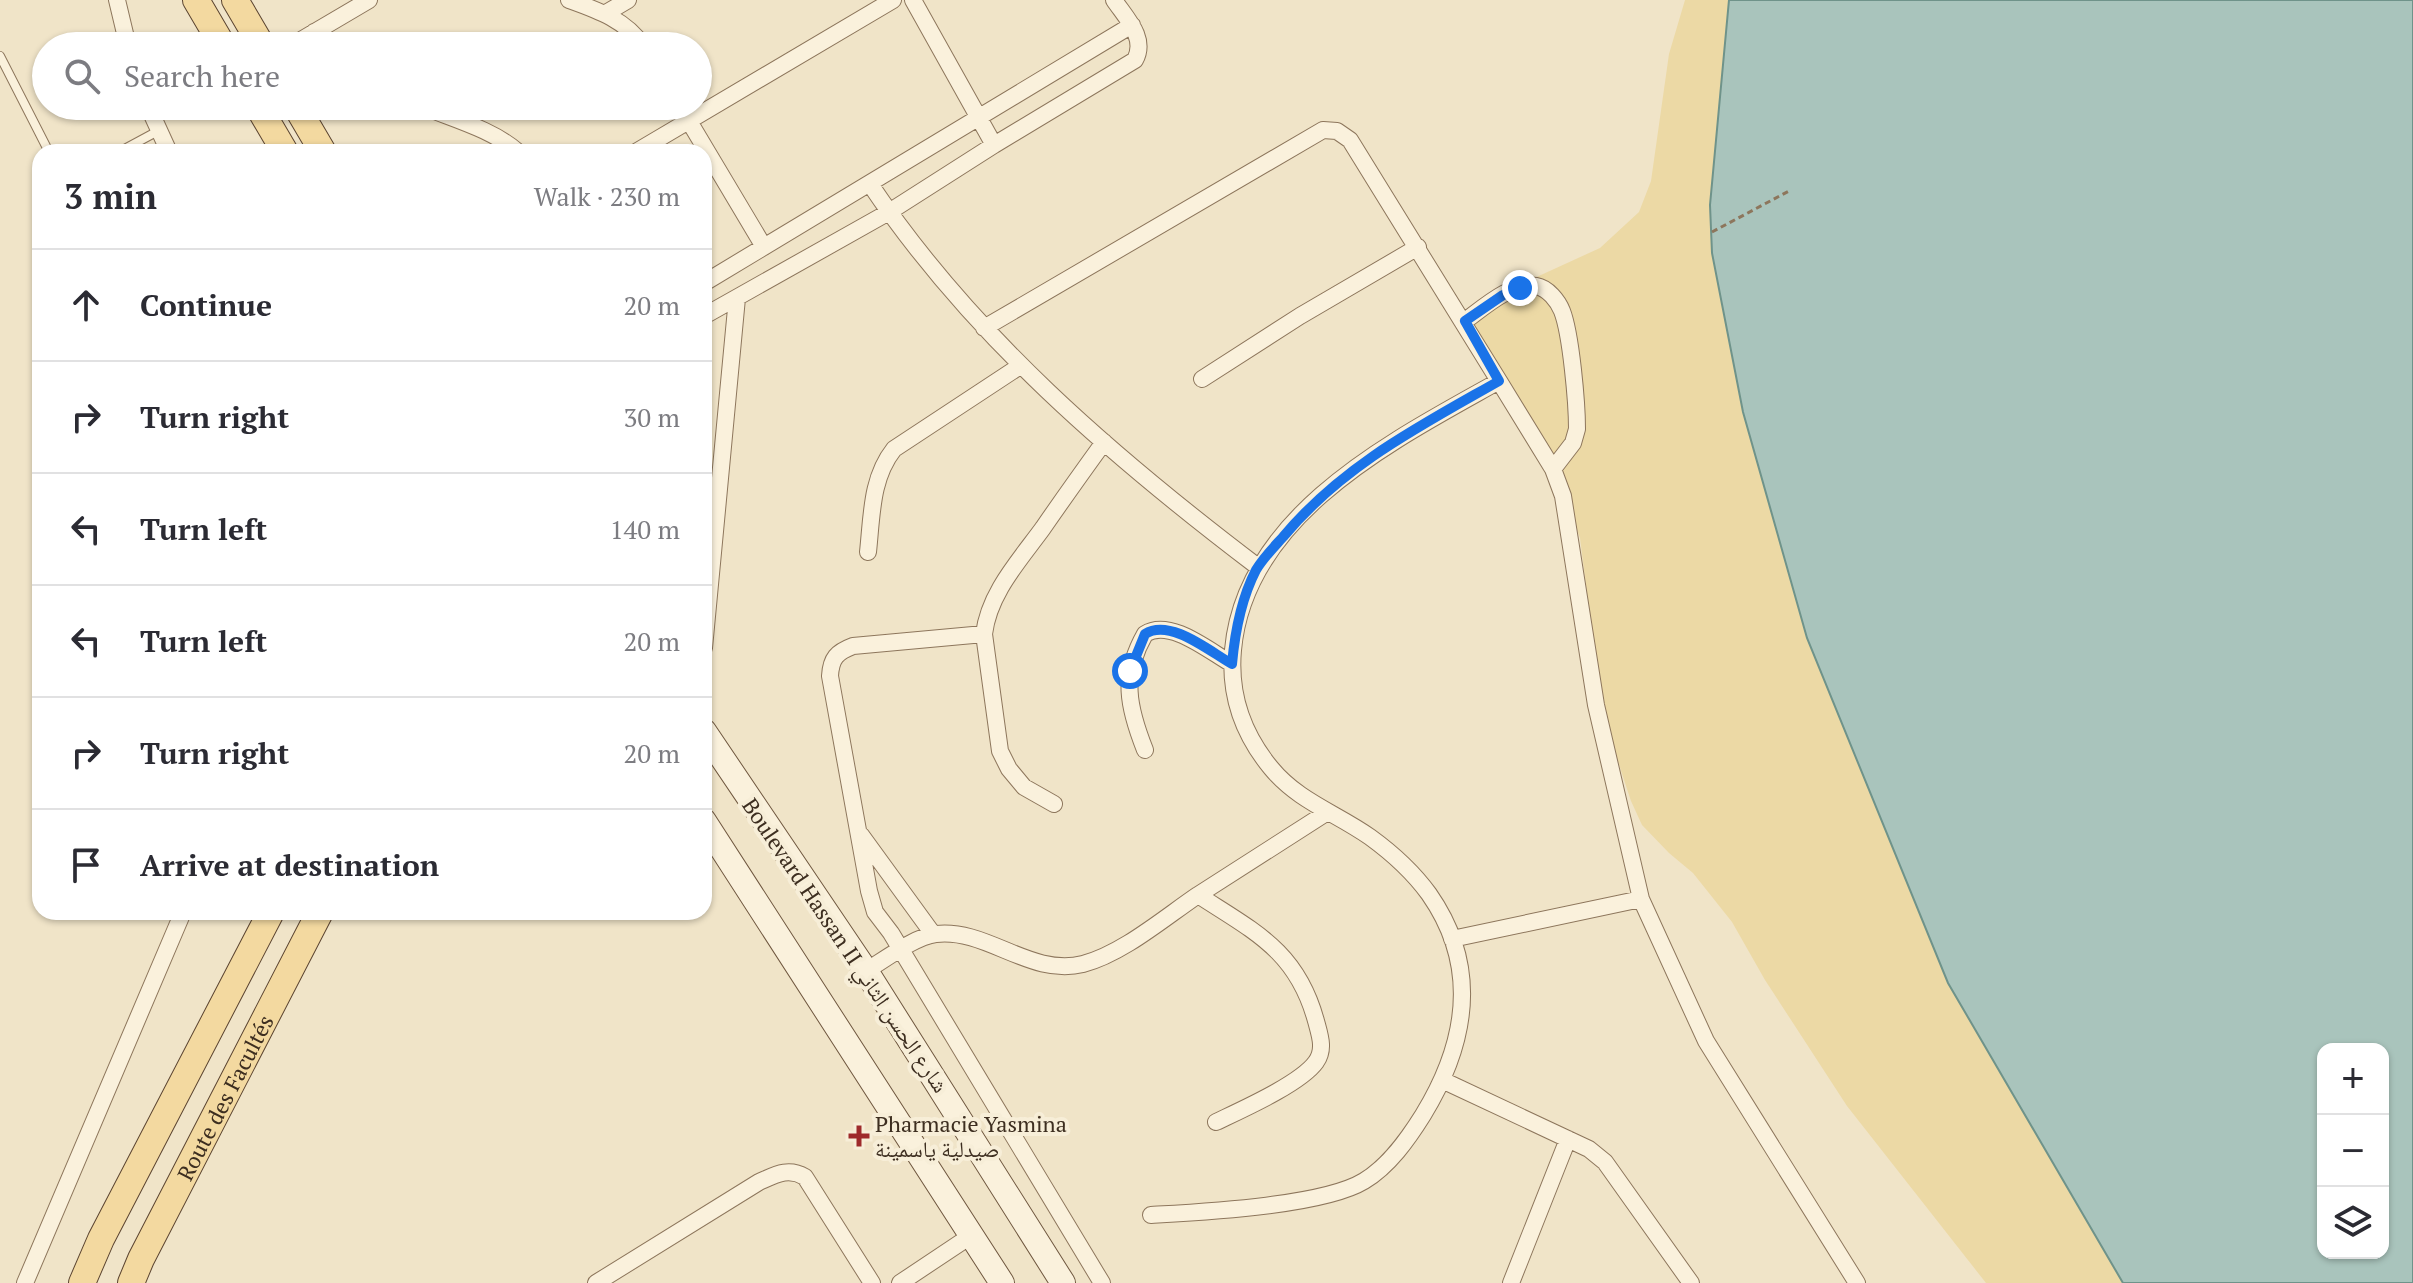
<!DOCTYPE html>
<meta charset="utf-8">
<style>
body{margin:0;font-family:"PT Serif","Noto Naskh Arabic",serif;background:#f7f7f7;color:#2b2b33}
.controls{position:absolute;right:24px;bottom:24px;display:grid;overflow:hidden;border-radius:16px;box-shadow:0 2px 6px #0004}
.controls button{width:72px;height:72px;display:grid;place-items:center;padding:0;border:0;border-bottom:2px solid #e1e1e2;background:#fff;color:#2b2b33;font:40px sans-serif}
.stop{position:absolute;width:24px;height:24px;margin:-18px;border:6px solid #1a73e8;border-radius:50%;background:#fff}
.stop.end{background:#1a73e8;border-color:#fff;box-shadow:0 2px 8px #0008}
.list{margin:0;padding:0;list-style:none}
h2{display:flex;justify-content:space-between;align-items:center;height:104px;margin:0;padding:0 32px;font-size:34px}
h2 small{font-size:26px;font-weight:400;color:#7c7c81}
.list li{display:grid;grid-template-columns:52px 1fr auto;gap:24px;align-items:center;box-sizing:border-box;height:112px;padding:0 32px;border-top:2px solid #e1e1e2}
.list b{display:block;font-size:30px;white-space:nowrap}
.list em{font-size:26px;font-style:normal;color:#7c7c81}
.icon{flex:none;width:44px;height:44px;fill:none;stroke:currentColor;stroke-width:2;stroke-linecap:round;stroke-linejoin:round}
.map{position:relative;flex:none;width:2413px;height:1283px;overflow:hidden}
.search{position:absolute;background:#fff;box-shadow:0 2px 6px #0004;left:32px;top:32px;width:680px;height:88px;display:flex;align-items:center;gap:20px;box-sizing:border-box;padding:0 28px;border-radius:44px;color:#7c7c81;font-size:30px}
.panel{position:absolute;background:#fff;box-shadow:0 2px 6px #0004;left:32px;top:144px;width:680px;height:776px;border-radius:24px}
.map>svg:first-child{display:block}
.sand{fill:#ecd9a5}
.water{fill:#a9c4bc;stroke:#6f938a;stroke-width:2;fill-rule:evenodd}
.lines{fill:none;stroke-linecap:round;stroke-linejoin:round}
.service-casing{stroke:#8d765c;stroke-width:10}
.minor-casing{stroke:#8d765c;stroke-width:18}
.secondary-casing{stroke:#6f573f;stroke-width:26}
.primary-casing{stroke:#5b4430;stroke-width:28}
.path{stroke:#8d765c;stroke-width:3;stroke-dasharray:6 4;stroke-linecap:butt}
.service{stroke:#faf1dc;stroke-width:8}
.minor{stroke:#faf1dc;stroke-width:16}
.secondary{stroke:#faf1dc;stroke-width:24}
.primary{stroke:#f3d9a0;stroke-width:26}
.route{stroke:#1a73e8;stroke-width:10}
.poi-dot{fill:#9e2a2b;stroke:#f7eed8;stroke-width:3}
.labels{text-anchor:middle;dominant-baseline:central;stroke-width:8;stroke-linejoin:round;paint-order:stroke}
.street-label{font-size:22px;fill:#3d2e20;stroke:#f7eed8}
.poi-label{font-size:22px;fill:#3d2e20;stroke:#f7eed8;text-anchor:start}
</style>
<div class="map">
<svg width="2413" height="1283" viewBox="0 0 2413 1283">
<rect width="100%" height="100%" fill="#f0e4c8"/>
<path class="sand" d="M1685 0H1729L1710 205 1712 253 1743 412 1807 638 1948 983 2123 1283H1986L1847 1106 1765 980 1732 922 1693 873 1669 853 1642 825 1631 801 1602 713 1580 538 1560 485 1464 310 1600 248 1639 212 1651 181 1669 54Z"/>
<path class="water" d="M1729 0H2413V1283H2123L1948 983 1807 638 1743 412 1712 253 1710 205ZM2323 1049H2383V1253H2323Z"/>
<g class="lines">
<g class="service-casing">
<path id="service" d="M0 56 49 152
M119 152 158 131"/>
</g>
<g class="minor-casing">
<path id="minor" d="M117 0 128 46
M569 0C597 10 626 20 643 46
M913 0 994 145
M606 13 628 0
M314 32 323 46
M291 46 369 0
M148 106 169 152
M422 106C453 119 492 129 518 152
M680 106 764 247
M636 152 893 0
M870 184C972 336 1113 457 1258 567
M704 283 1132 25
M704 316 889 212 994 145 1135 60C1147 38 1126 18 1114 0
M1465 321C1483 308 1511 282 1536 286 1548 288 1558 301 1562 311 1571 334 1577 403 1577 429L1573 443 1553 469
M984 328 1323 130 1337 131 1350 140 1499 381
M1202 379 1300 316 1418 247
M868 552C872 515 871 478 894 449L1020 366
M984 634 853 646C837 652 831 658 830 676L869 891 875 912 891 933 1102 1283
M704 648 737 298
M1145 750C1128 707 1121 676 1145 634 1170 618 1209 651 1232 664
M1054 804 1024 787 1009 769 1000 751 984 634C989 593 1019 561 1043 528 1063 499 1083 471 1104 442
M861 835 933 934
M1198 895C1255 932 1297 951 1316 1021 1320 1036 1325 1049 1316 1062 1300 1084 1241 1110 1216 1122
M1452 939 1641 899
M866 971C884 960 916 936 936 934 987 928 1030 977 1083 964 1122 954 1164 918 1198 895 1241 867 1284 840 1326 813
M1442 1080 1589 1149 1605 1162 1691 1283
M1151 1215C1202 1212 1323 1206 1364 1181 1389 1166 1408 1139 1423 1115 1467 1043 1480 967 1429 894 1413 872 1392 853 1370 837 1336 813 1298 801 1271 768 1243 734 1229 694 1233 650 1245 514 1394 440 1499 381L1553 469 1563 496 1596 705 1641 899 1706 1041 1857 1283
M25 1283 183 912
M596 1283 759 1182C775 1175 788 1167 805 1177L872 1283
M900 1283 972 1235
M1511 1283 1568 1139"/>
</g>
<g class="secondary-casing">
<path id="secondary" d="M704 731 866 971 1063 1283
M704 821 1002 1283"/>
</g>
<g class="primary-casing">
<g id="primary">
<path d="M196 0 223 46"/>
<path d="M235 0 262 46"/>
<path d="M258 106 285 152"/>
<path d="M296 106 323 152"/>
<path d="M82 1283 101 1239 271 912"/>
<path id="s1" d="M131 1283 141 1259 320 912"/>
</g>
</g>
<path class="path" d="M1712 232 1789 191"/>
<use href="#service" class="service"/>
<use href="#minor" class="minor"/>
<use href="#secondary" class="secondary"/>
<use href="#primary" class="primary"/>
</g>
<g class="lines">
<path class="route" d="M1130 671 1145 634C1170 618 1209 651 1232 664 1235 631 1241 599 1256 570 1263 558 1274 547 1283 537 1343 465 1420 426 1499 381L1465 321 1503 295 1520 288"/>
</g>
<path class="poi-dot" d="M855 1124h8v8h8v8h-8v8h-8v-8h-8v-8h8z"/>
<g class="labels">
<g class="street-label">
<text transform="translate(846 945) rotate(56)">Boulevard Hassan II شارع الحسن الثاني</text>
<text stroke="none"><textPath href="#s1" startOffset="208">Route des Facultés</textPath></text>
</g>
<g class="poi-label">
<text x="875" y="1123">Pharmacie Yasmina<tspan x="875" dy="25">صيدلية ياسمينة</tspan></text>
</g>
</g>
</svg>
<div class="controls">
<button>+</button>
<button>−</button>
<button><svg class="icon" aria-label="layers" viewBox="0 0 24 24"><path d="M12 4l9 5-9 5-9-5zM3 14l9 5 9-5"/></svg></button>
</div>
<div class="stop" style="left:1130px;top:671px"></div>
<div class="stop end" style="left:1520px;top:288px"></div>
<div class="search"><svg class="icon" aria-label="search" viewBox="0 0 24 24"><circle cx="10" cy="10" r="6"/><path d="M15 15l6 6"/></svg>Search here</div>
<section class="panel">
<h2>3 min<small>Walk · 230 m</small></h2>
<ul class="list">
<li><svg class="icon" aria-label="ahead" viewBox="0 0 24 24"><path d="M12 20V5M6 11l6-6 6 6"/></svg><div><b>Continue</b></div><em>20 m</em></li>
<li><svg class="icon" aria-label="right" viewBox="0 0 24 24"><path d="M7 20v-9h11M14 6l5 5-5 5"/></svg><div><b>Turn right</b></div><em>30 m</em></li>
<li><svg class="icon" aria-label="left" viewBox="0 0 24 24"><path d="M17 20v-9H6M10 6l-5 5 5 5"/></svg><div><b>Turn left</b></div><em>140 m</em></li>
<li><svg class="icon" aria-label="left" viewBox="0 0 24 24"><path d="M17 20v-9H6M10 6l-5 5 5 5"/></svg><div><b>Turn left</b></div><em>20 m</em></li>
<li><svg class="icon" aria-label="right" viewBox="0 0 24 24"><path d="M7 20v-9h11M14 6l5 5-5 5"/></svg><div><b>Turn right</b></div><em>20 m</em></li>
<li><svg class="icon" aria-label="arrive" viewBox="0 0 24 24"><path d="M6 21V4h12l-3 4 3 4H6"/></svg><div><b>Arrive at destination</b></div></li>
</ul>
</section>
</div>
